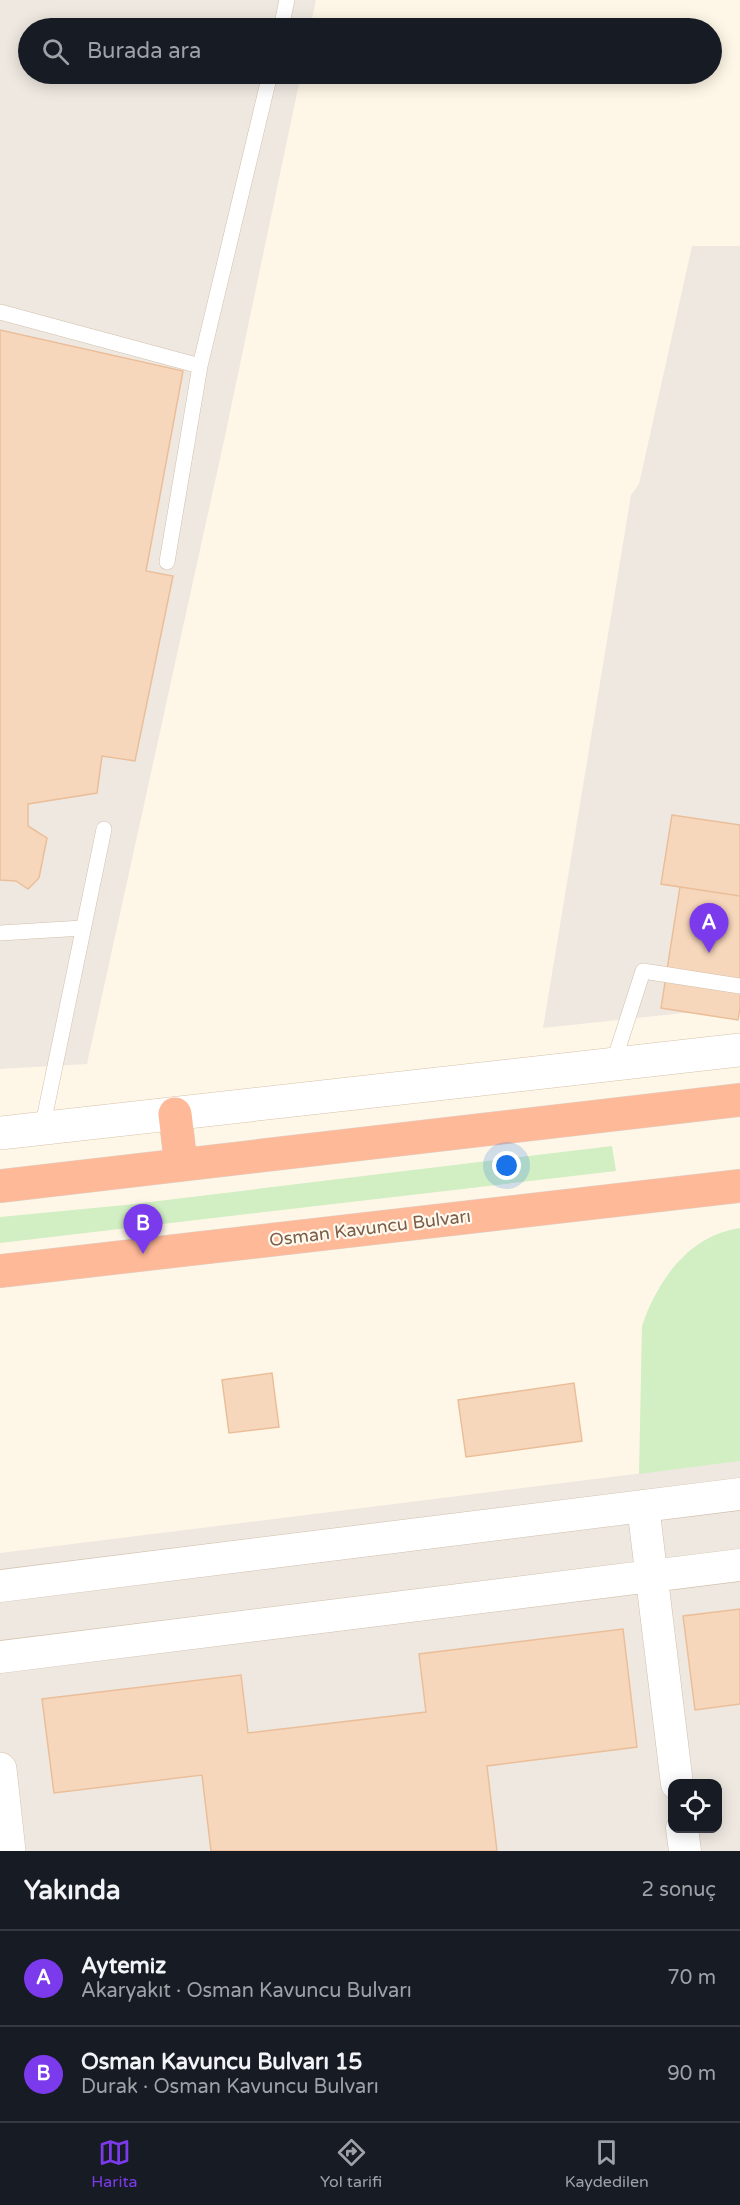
<!DOCTYPE html>
<html lang="tr">
<meta charset="utf-8">
<style>
body{margin:0;font-family:"Varela Round",sans-serif;background:#20242c;color:#f1f3f6}
.controls{position:absolute;right:18px;bottom:18px;display:grid;overflow:hidden;border-radius:12px;box-shadow:0 3px 15px #0003}
.controls button{width:54px;height:54px;display:grid;place-items:center;padding:0;border:0;border-bottom:2px solid #363941;background:#171b24;color:#f1f3f6;font:30px sans-serif}
.you{position:absolute;left:507px;top:1166px;width:21px;height:21px;margin:-15px;border:4px solid #fff;border-radius:50%;background:#1a73e8;box-shadow:0 0 0 9px #1a73e833}
.badge{display:grid;place-items:center;width:39px;height:39px;border-radius:50%;background:#7c3aed;color:#fff;font-size:20px;font-weight:700}
.pin{position:absolute;translate:-50% -50px;filter:drop-shadow(0 2px 3px #0008)}
.pin::after{content:'';position:absolute;top:32px;width:21px;height:18px;background:inherit;clip-path:polygon(0 0,100% 0,50% 100%)}
.list{margin:0;padding:0;list-style:none}
h2{display:flex;justify-content:space-between;align-items:center;height:78px;margin:0;padding:0 24px;font-size:26px}
h2 small{font-size:20px;font-weight:400;color:#9ea1a6}
.list li{display:grid;grid-template-columns:39px 1fr auto;gap:18px;align-items:center;box-sizing:border-box;height:96px;padding:0 24px;border-top:2px solid #363941}
.list b{display:block;font-size:22px;white-space:nowrap}
.list p{margin:0;font-size:20px;white-space:nowrap;color:#9ea1a6}
.list em{font-size:20px;font-style:normal;color:#9ea1a6}
.icon{flex:none;width:33px;height:33px;fill:none;stroke:currentColor;stroke-width:2;stroke-linecap:round;stroke-linejoin:round}
.map{position:relative;flex:none;width:740px;height:1851px;overflow:hidden}
.search{position:absolute;background:#171b24;box-shadow:0 3px 15px #0003;left:18px;right:18px;top:18px;height:66px;display:flex;align-items:center;gap:15px;box-sizing:border-box;padding:0 21px;border-radius:33px;color:#9ea1a6;font-size:22px}
.sheet{height:270px;background:#171b24}
nav{display:flex;justify-content:space-around;align-items:center;box-sizing:border-box;height:84px;border-top:2px solid #363941;background:#171b24;font-size:16px;color:#9ea1a6}
nav a{display:grid;justify-items:center;gap:3px}
nav .on{color:#7c3aed}
.map>svg:first-child{display:block}
.industrial{fill:#eee8e0;fill-rule:evenodd}
.green{fill:#d2eec3}
.building{fill:#f7d7bb;stroke:#ebbe9a;stroke-width:1.5}
.lines{fill:none;stroke-linecap:round;stroke-linejoin:round}
.lane-casing{stroke:#d2bfab;stroke-width:16}
.street-casing{stroke:#d2bfab;stroke-width:33}
.secondary-casing{stroke:#d8c1aa;stroke-width:34}
.highway-casing{stroke:#ddd5cf;stroke-width:34}
.lane{stroke:#fff;stroke-width:15}
.street{stroke:#fff;stroke-width:32}
.secondary{stroke:#fff;stroke-width:33}
.highway{stroke:#feb998;stroke-width:33}
.labels{text-anchor:middle;dominant-baseline:central;stroke-width:4.5;stroke-linejoin:round;paint-order:stroke}
.street-label{font-size:18px;fill:#7b5d48;stroke:#fffaef}
</style>
<div class="map">
<svg width="740" height="1851" viewBox="0 0 740 1851">
<rect width="100%" height="100%" fill="#fef7e7"/>
<path class="industrial" d="M0 0H316L310 28H28V74H301L225 436 87 1064 0 1069Z
M692 246H740V1007L543 1028 631 495 639 484Z
M740 1461V1851H0V1553ZM672 1784H718V1828H672Z"/>
<path class="green" d="M612 1146 616 1171 0 1243V1217L125 1205Z
M740 1228V1461L639 1474 642 1326C657 1281 689 1235 740 1228Z"/>
<path class="building" d="M0 330 183 371 146 571 173 576 135 761 102 756 97 793 28 804V826L47 838 39 878 28 889 16 881 0 880Z
M672 815 740 825V896L661 884Z
M680 887 740 896V1008L738 1020 661 1008Z
M272 1373 279 1427 229 1433 222 1380Z
M574 1383 582 1441 466 1457 458 1400Z
M740 1609V1704L695 1710 683 1616Z
M623 1629 637 1747 487 1766 497 1851H211L202 1775 54 1793 42 1699 241 1675 248 1733 426 1712 419 1654Z"/>
<g class="lines">
<g class="lane-casing">
<path id="lane" d="M281 28 287 0
M0 312 200 366 270 74
M167 562 200 366
M0 933 83 928
M613 1064 643 971 740 986
M42 1129 104 829"/>
</g>
<g class="street-casing">
<path id="street" d="M643 1506 677 1784
M0 1586 740 1494
M0 1657 740 1565
M682 1828 685 1851"/>
</g>
<g class="secondary-casing">
<path id="secondary" d="M0 1133 740 1050
M0 1769 9 1851"/>
</g>
<g class="highway-casing">
<path id="highway" d="M175 1114 181 1165
M0 1186 740 1100
M0 1271 740 1186"/>
</g>
<use href="#lane" class="lane"/>
<use href="#street" class="street"/>
<use href="#secondary" class="secondary"/>
<use href="#highway" class="highway"/>
</g>
<g class="labels">
<g class="street-label">
<text transform="translate(370 1228) rotate(-7)">Osman Kavuncu Bulvarı</text>
</g>
</g>
</svg>
<div class="controls">
<button><svg class="icon" aria-label="locate" viewBox="0 0 24 24"><circle cx="12" cy="12" r="6"/><path d="M12 2v4M12 18v4M2 12h4M18 12h4"/></svg></button>
</div>
<div class="you"></div>
<div class="pin badge" style="left:709px;top:953px">A</div>
<div class="pin badge" style="left:143px;top:1254px">B</div>
<div class="search"><svg class="icon" aria-label="search" viewBox="0 0 24 24"><circle cx="10" cy="10" r="6"/><path d="M15 15l6 6"/></svg>Burada ara</div>
</div>
<section class="sheet">
<h2>Yakında<small>2 sonuç</small></h2>
<ul class="list">
<li><span class="badge">A</span><div><b>Aytemiz</b><p>Akaryakıt · Osman Kavuncu Bulvarı</p></div><em>70 m</em></li>
<li><span class="badge">B</span><div><b>Osman Kavuncu Bulvarı 15</b><p>Durak · Osman Kavuncu Bulvarı</p></div><em>90 m</em></li>
</ul>
</section>
<nav>
<a class="on"><svg class="icon" aria-label="map" viewBox="0 0 24 24"><path d="M3 6l6-2 6 2 6-2v14l-6 2-6-2-6 2zM9 4v14M15 6v14"/></svg>Harita</a>
<a><svg class="icon" aria-label="directions" viewBox="0 0 24 24"><path d="M12 3l9 9-9 9-9-9zM9 14v-3h6M13 9l2 2-2 2"/></svg>Yol tarifi</a>
<a><svg class="icon" aria-label="saved" viewBox="0 0 24 24"><path d="M7 4h10v16l-5-4-5 4z"/></svg>Kaydedilen</a>
</nav>
